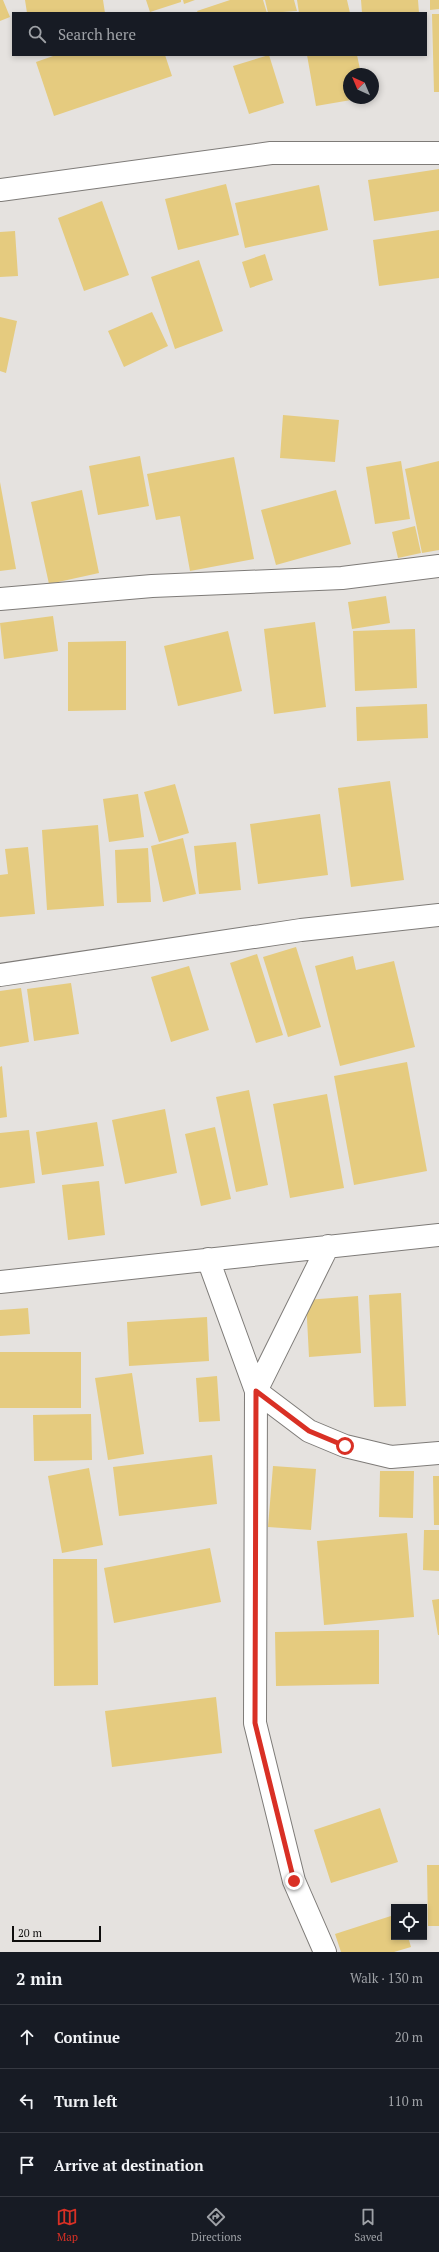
<!DOCTYPE html>
<meta charset="utf-8">
<style>
body{margin:0;font-family:"PT Serif",serif;background:#20242c;color:#f1f3f6}
.controls{position:absolute;right:12px;bottom:12px;display:grid;overflow:hidden;border-radius:0px;box-shadow:0 2px 6px #0003}
.controls button{width:36px;height:36px;display:grid;place-items:center;padding:0;border:0;border-bottom:1px solid #363941;background:#171b24;color:#f1f3f6;font:20px sans-serif}
.compass{position:absolute;left:343px;top:68px;width:36px;height:36px;border-radius:50%;background:#171b24;box-shadow:0 2px 6px #0003;rotate:316deg}
.scale{position:absolute;left:12px;bottom:10px;width:89px;box-sizing:border-box;padding-left:4px;border:2px solid #0f0e0d;border-top:0;font-size:11px;line-height:14px;white-space:nowrap;color:#0f0e0d;-webkit-text-stroke:3px #e5e2df;paint-order:stroke}
.stop{position:absolute;width:12px;height:12px;margin:-9px;border:3px solid #d93025;border-radius:50%;background:#fff}
.stop.end{background:#d93025;border-color:#fff;box-shadow:0 1px 4px #0008}
.list{margin:0;padding:0;list-style:none}
h2{display:flex;justify-content:space-between;align-items:center;height:52px;margin:0;padding:0 16px;font-size:17px}
h2 small{font-size:13px;font-weight:400;color:#9ea1a6}
.list li{display:grid;grid-template-columns:26px 1fr auto;gap:12px;align-items:center;box-sizing:border-box;height:64px;padding:0 16px;border-top:1px solid #363941}
.list b{display:block;font-size:15px;white-space:nowrap}
.list em{font-size:13px;font-style:normal;color:#9ea1a6}
.icon{flex:none;width:22px;height:22px;fill:none;stroke:currentColor;stroke-width:2;stroke-linecap:round;stroke-linejoin:round}
.map{position:relative;flex:none;width:439px;height:1952px;overflow:hidden}
.search{position:absolute;background:#171b24;box-shadow:0 2px 6px #0003;left:12px;right:12px;top:12px;height:44px;display:flex;align-items:center;gap:10px;box-sizing:border-box;padding:0 14px;border-radius:0px;color:#9ea1a6;font-size:15px}
.sheet{height:244px;background:#171b24}
nav{display:flex;justify-content:space-around;align-items:center;box-sizing:border-box;height:56px;border-top:1px solid #363941;background:#171b24;font-size:11px;color:#9ea1a6}
nav a{display:grid;justify-items:center;gap:2px}
nav .on{color:#d93025}
.map>svg:first-child{display:block}
.building{fill:#e5cb7f}
.lines{fill:none;stroke-linecap:round;stroke-linejoin:round}
.minor-casing{stroke:#7e7b78;stroke-width:24}
.minor{stroke:#fff;stroke-width:22}
.route{stroke:#d93025;stroke-width:5}
</style>
<div class="map">
<svg width="439" height="1952" viewBox="0 0 439 1952">
<rect width="100%" height="100%" fill="#e5e2df"/>
<path class="building" d="M0 0H3L10 17 0 21Z
M25 0H103L105 13H27Z
M146 0H181V2L150 12Z
M183 0H195L184 4Z
M230 0H263L267 13H198L197 11Z
M265 0H294L297 11 268 13Z
M297 0H347L350 13H299Z
M361 0H418L419 13H362Z
M430 0H439V9L430 10Z
M432 14H439V92H434Z
M56 55H165L172 76 54 116 36 62Z
M269 55 284 103 249 114 233 66Z
M307 55H357L361 74H349V98L357 99 316 106Z
M439 169V211L374 221 368 180Z
M226 184 239 235 178 250 165 199Z
M319 185 328 230 245 248 235 203Z
M102 201 129 275 84 291 58 218Z
M439 230V278L379 286 373 240Z
M15 231 18 276 0 277V232Z
M265 254 273 280 250 288 242 262Z
M199 260 223 331 175 349 151 277Z
M152 312 168 346 124 367 108 331Z
M0 317 17 321 6 373 0 371Z
M283 415 339 420 335 462 280 458Z
M140 456 149 506 98 515 89 466Z
M234 457 254 559 190 571 180 516 156 520 147 474Z
M401 461 410 519 375 524 366 467Z
M439 461V550L422 553 405 469Z
M0 482 16 569 0 571Z
M82 490 99 573 49 584 31 502Z
M336 490 351 544 276 565 261 510Z
M415 526 421 553 398 558 392 532Z
M386 596 390 623 352 629 348 602Z
M53 616 58 651 4 659 0 623Z
M315 622 326 707 274 714 264 629Z
M415 629 417 688 355 691 353 631Z
M228 631 242 691 178 706 164 646Z
M126 641V710L68 711V642Z
M427 704 428 738 357 741 356 707Z
M390 781 404 880 351 887 338 788Z
M175 784 189 833 159 842 144 792Z
M138 794 144 837 109 842 103 799Z
M320 814 328 875 258 884 250 824Z
M98 825 104 906 47 910 42 830Z
M183 838 196 894 163 902 151 846Z
M236 842 241 890 199 894 194 846Z
M28 847 35 914 0 917V875L8 874 5 849Z
M148 848 151 902 117 903 115 850Z
M296 947 321 1027 288 1037 263 957Z
M257 954 283 1035 256 1043 230 963Z
M353 956 356 970 394 961 415 1047 340 1066 315 966Z
M189 966 209 1030 171 1042 151 977Z
M71 983 79 1034 34 1041 27 989Z
M21 988 29 1042 0 1047V991Z
M407 1062 427 1171 354 1185 334 1076Z
M2 1066 7 1117 0 1118V1067Z
M249 1090 268 1185 236 1192 216 1097Z
M327 1094 344 1188 290 1198 273 1104Z
M165 1109 177 1173 125 1184 112 1120Z
M97 1122 104 1166 42 1175 36 1132Z
M215 1127 231 1199 201 1206 185 1134Z
M29 1130 35 1183 0 1188V1133Z
M99 1181 105 1235 68 1240 62 1185Z
M401 1293 406 1406 374 1407 369 1295Z
M358 1296 361 1353 309 1357 306 1300Z
M28 1308 30 1334 0 1336V1310Z
M207 1317 209 1361 129 1366 127 1322Z
M0 1352H81V1408H0Z
M132 1373 144 1454 108 1460 95 1378Z
M217 1376 220 1421 199 1422 196 1378Z
M91 1414 92 1460 34 1461 33 1415Z
M212 1455 217 1504 119 1516 113 1467Z
M273 1466 316 1469 311 1530 268 1527Z
M89 1468 103 1545 62 1553 48 1476Z
M380 1471H414L413 1518 379 1517Z
M433 1476H439V1525H434Z
M424 1530H439V1571L423 1570Z
M407 1533 414 1617 324 1625 317 1541Z
M210 1548 221 1602 114 1623 104 1568Z
M53 1559H97L98 1685 54 1686Z
M439 1599V1635H438L432 1600Z
M379 1630V1684L276 1686 275 1632Z
M216 1697 222 1753 112 1767 105 1711Z
M380 1808 398 1862 331 1883 314 1830Z
M427 1865H439V1926H428Z
M394 1915V1937H408L411 1947 394 1952H341L335 1934Z"/>
<g class="lines">
<g class="minor-casing">
<path id="minor" d="M0 190 271 153H439
M0 599 152 586 342 578 439 566
M0 975 301 930 439 915
M328 1246 256 1391 309 1431 345 1446 391 1457 439 1453
M208 1259 256 1391 255 1723 294 1881 325 1952
M0 1282 439 1235"/>
</g>
<use href="#minor" class="minor"/>
</g>
<g class="lines">
<path class="route" d="M294 1881 255 1723 256 1391 309 1431 345 1446"/>
</g>
</svg>
<div class="controls">
<button><svg class="icon" aria-label="locate" viewBox="0 0 24 24"><circle cx="12" cy="12" r="6"/><path d="M12 2v4M12 18v4M2 12h4M18 12h4"/></svg></button>
</div>
<svg class="compass" viewBox="-18 -18 36 36"><path d="M0-13l5 13h-10z" fill="#e53935"/><path d="M0 13l5-13h-10z" fill="#9ea1a6"/></svg>
<div class="scale">20 m</div>
<div class="stop" style="left:345px;top:1446px"></div>
<div class="stop end" style="left:294px;top:1881px"></div>
<div class="search"><svg class="icon" aria-label="search" viewBox="0 0 24 24"><circle cx="10" cy="10" r="6"/><path d="M15 15l6 6"/></svg>Search here</div>
</div>
<section class="sheet">
<h2>2 min<small>Walk · 130 m</small></h2>
<ul class="list">
<li><svg class="icon" aria-label="ahead" viewBox="0 0 24 24"><path d="M12 20V5M6 11l6-6 6 6"/></svg><div><b>Continue</b></div><em>20 m</em></li>
<li><svg class="icon" aria-label="left" viewBox="0 0 24 24"><path d="M17 20v-9H6M10 6l-5 5 5 5"/></svg><div><b>Turn left</b></div><em>110 m</em></li>
<li><svg class="icon" aria-label="arrive" viewBox="0 0 24 24"><path d="M6 21V4h12l-3 4 3 4H6"/></svg><div><b>Arrive at destination</b></div></li>
</ul>
</section>
<nav>
<a class="on"><svg class="icon" aria-label="map" viewBox="0 0 24 24"><path d="M3 6l6-2 6 2 6-2v14l-6 2-6-2-6 2zM9 4v14M15 6v14"/></svg>Map</a>
<a><svg class="icon" aria-label="directions" viewBox="0 0 24 24"><path d="M12 3l9 9-9 9-9-9zM9 14v-3h6M13 9l2 2-2 2"/></svg>Directions</a>
<a><svg class="icon" aria-label="saved" viewBox="0 0 24 24"><path d="M7 4h10v16l-5-4-5 4z"/></svg>Saved</a>
</nav>
